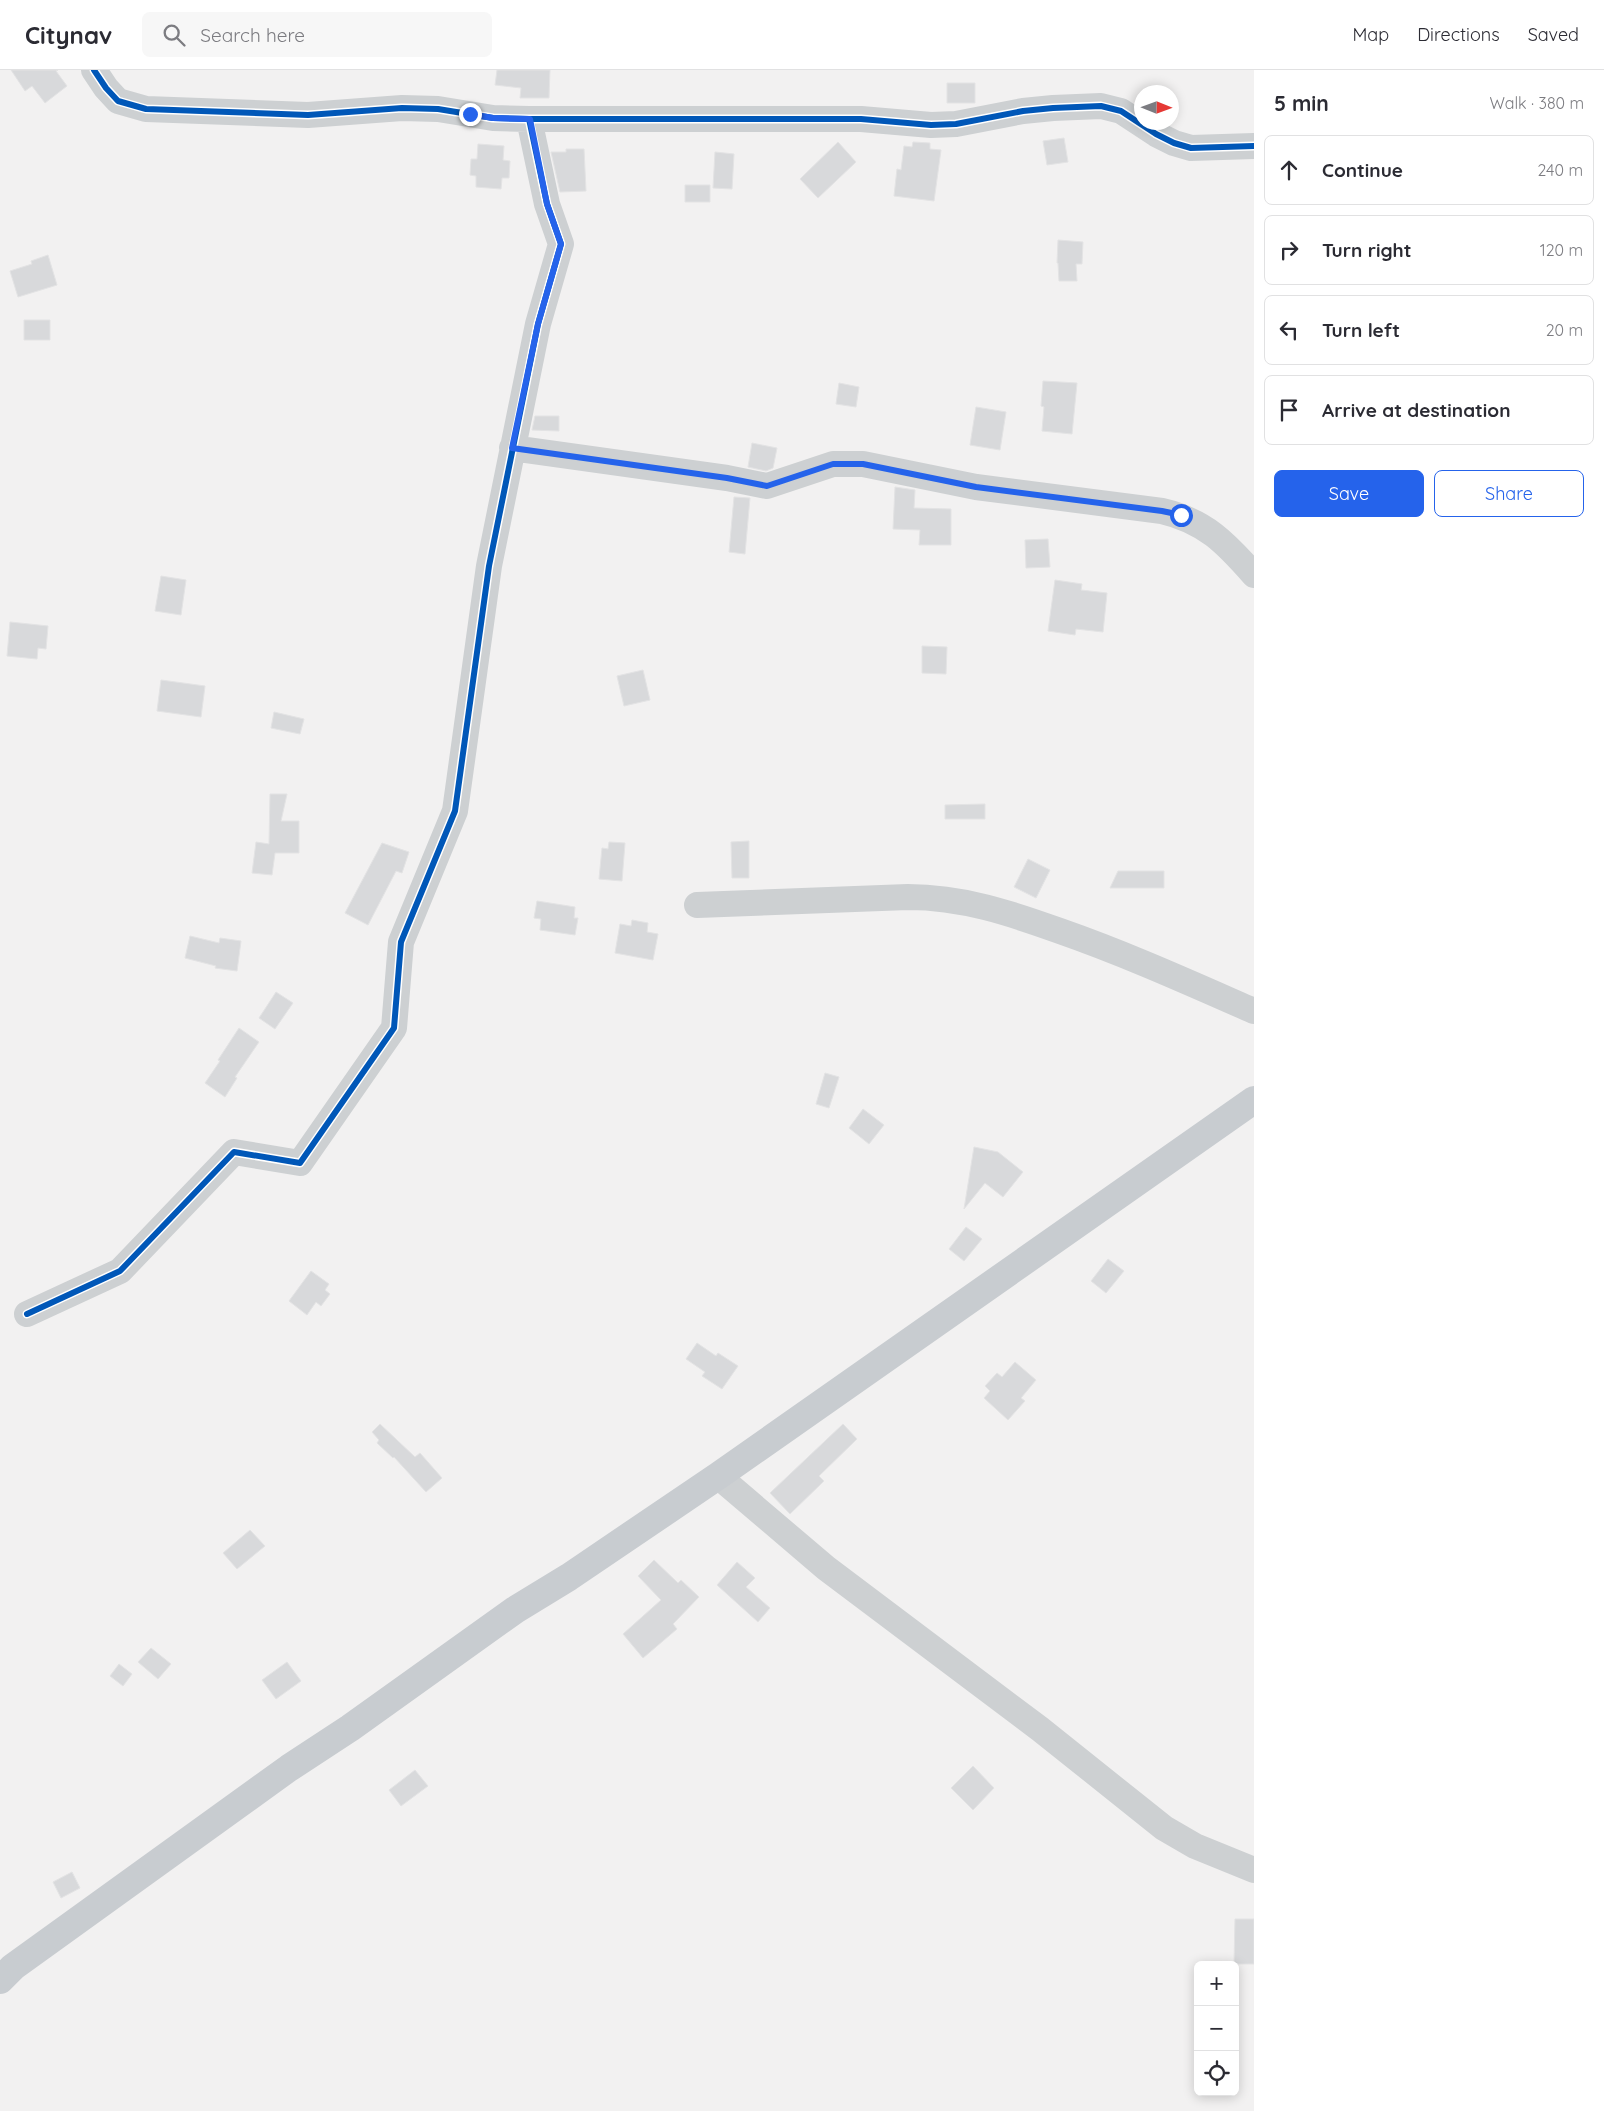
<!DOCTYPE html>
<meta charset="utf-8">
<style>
body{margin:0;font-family:Quicksand,sans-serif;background:#f7f7f7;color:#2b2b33}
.controls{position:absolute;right:15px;bottom:15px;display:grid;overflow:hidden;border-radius:8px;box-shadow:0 2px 12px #0003}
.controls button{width:45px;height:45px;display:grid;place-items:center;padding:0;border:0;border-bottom:1px solid #e1e1e2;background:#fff;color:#2b2b33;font:25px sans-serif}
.compass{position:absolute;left:1134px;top:15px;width:45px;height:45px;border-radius:50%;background:#fff;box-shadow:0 2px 12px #0003;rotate:91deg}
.stop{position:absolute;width:15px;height:15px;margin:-11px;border:4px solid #2563eb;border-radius:50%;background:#fff}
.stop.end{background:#2563eb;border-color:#fff;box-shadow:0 1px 5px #0008}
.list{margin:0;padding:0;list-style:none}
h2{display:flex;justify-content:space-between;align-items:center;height:65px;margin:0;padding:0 20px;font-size:21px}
h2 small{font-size:16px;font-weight:400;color:#7c7c81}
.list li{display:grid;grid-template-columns:32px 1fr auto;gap:15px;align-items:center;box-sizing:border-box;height:70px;margin:0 10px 10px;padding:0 10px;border:1px solid #e1e1e2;border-radius:8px}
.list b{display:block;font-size:19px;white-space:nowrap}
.list em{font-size:16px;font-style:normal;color:#7c7c81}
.actions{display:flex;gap:10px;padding:15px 20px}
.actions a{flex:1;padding:11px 0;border:1px solid #2563eb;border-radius:8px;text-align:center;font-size:18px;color:#2563eb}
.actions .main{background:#2563eb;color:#fff}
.icon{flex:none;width:28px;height:28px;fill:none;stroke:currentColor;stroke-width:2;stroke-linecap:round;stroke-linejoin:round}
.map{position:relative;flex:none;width:1254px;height:2041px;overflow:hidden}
header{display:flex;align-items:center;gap:30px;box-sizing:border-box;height:70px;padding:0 25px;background:#fff;border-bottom:1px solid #e1e1e2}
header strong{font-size:24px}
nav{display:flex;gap:28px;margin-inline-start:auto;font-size:18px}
.search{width:350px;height:45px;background:#f7f7f7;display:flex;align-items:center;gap:12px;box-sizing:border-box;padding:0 18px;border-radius:8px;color:#7c7c81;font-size:19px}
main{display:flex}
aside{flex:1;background:#fff}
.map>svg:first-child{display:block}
.building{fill:#d8d9db;stroke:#e3e3e4}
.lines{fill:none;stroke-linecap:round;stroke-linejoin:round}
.minor{stroke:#cdd0d2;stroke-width:26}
.major{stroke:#c8ccd0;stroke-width:28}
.cycleway-casing{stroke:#fff;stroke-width:9}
.cycleway{stroke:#0057b8;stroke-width:6}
.route{stroke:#2563eb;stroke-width:6}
</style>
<header>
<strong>Citynav</strong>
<div class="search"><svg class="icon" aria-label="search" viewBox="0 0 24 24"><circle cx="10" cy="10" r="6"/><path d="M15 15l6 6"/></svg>Search here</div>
<nav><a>Map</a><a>Directions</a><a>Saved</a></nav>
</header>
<main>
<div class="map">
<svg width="1254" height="2041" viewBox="0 0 1254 2041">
<rect width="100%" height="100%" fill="#f2f1f1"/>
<path class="building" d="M11 0H58L56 1 67 16 45 33 32 16 25 21Z
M497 0H550L549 28H520L521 18 495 15Z
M947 13H975V33H947Z
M1064 68 1068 92 1047 95 1043 71Z
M838 72 856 92 818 128 800 109Z
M913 72 930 73V79L941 80 934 131 894 126 897 99 901 100 904 76 912 77Z
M478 74 504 76 503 90 510 91 509 108H502L501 119 476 117V106L470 105 471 89H477Z
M566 79H584L586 121 560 122 551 82H566Z
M715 82 734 84 732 119 713 118Z
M685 115H710V132H685Z
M1058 170 1083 172 1082 194H1076L1077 211H1059L1058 193H1057Z
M48 185 57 215 18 227 10 201 32 194 31 191Z
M24 250H50V270H24Z
M1043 311 1077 313 1072 364 1042 361 1044 337 1041 336Z
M839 313 859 317 856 337 836 334Z
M976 337 1006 342 1000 380 970 375Z
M535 346H559V361L532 360Z
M752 373 777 378 773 398 766 401 748 397Z
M895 417 915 420 914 438 951 439V475H919L920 460 893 459Z
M734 427 750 428 745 484 729 482Z
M1048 469 1050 497 1026 498 1025 470Z
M161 506 186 510 181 545 155 541Z
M1055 510 1082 514 1081 520 1107 523 1103 562 1076 559 1075 565 1048 561Z
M10 552 48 556 46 579 38 578 37 589 7 586Z
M922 576 947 577 946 604 922 603Z
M643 600 650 630 624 636 617 606Z
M161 610 205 616 201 647 157 641Z
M274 642 304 649 300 664 271 658Z
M270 724H287L281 751H299V783H275L272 805 252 803 256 772 269 774Z
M985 734V749H945V735Z
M749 771V808H732L731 772Z
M609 772 625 773 622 811 599 809 602 778 608 779Z
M382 773 409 782 402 803 396 801 368 855 345 843Z
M1028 789 1050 800 1036 828 1014 817Z
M1118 801H1164V818H1110Z
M537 831 575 837 574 848H578L575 865 540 860 541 849 534 848Z
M632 850 648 853 647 862 658 864 653 890 615 883 620 854 631 856Z
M190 866 219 873 220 868 241 871 237 901 215 898 216 896 185 888Z
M276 922 293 933 275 959 259 948Z
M239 958 259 972 235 1007 237 1008 225 1027 205 1013 220 991 218 990Z
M825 1003 839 1007 829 1038 816 1034Z
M863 1039 884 1055 869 1074 849 1058Z
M974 1077 998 1082 1023 1102 1003 1127 985 1113 964 1139Z
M966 1157 982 1169 964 1191 949 1179Z
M1108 1189 1124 1201 1106 1223 1091 1211Z
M311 1201 329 1214 325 1220 330 1224 321 1236 316 1232 307 1245 289 1231Z
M697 1273 716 1286 718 1283 738 1296 722 1319 702 1306 705 1302 686 1289Z
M1015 1292 1036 1310 1021 1328 1025 1331 1008 1350 984 1328 990 1321 985 1316 997 1303 1002 1307Z
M380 1354 415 1387 420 1383 442 1408 426 1422 394 1387 393 1388 377 1373 379 1370 372 1362Z
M843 1354 857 1369 819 1406 824 1411 790 1444 770 1423Z
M250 1460 265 1476 237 1499 223 1483Z
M654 1490 678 1513 681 1510 699 1527 673 1554 677 1559 643 1588 623 1564 661 1530 638 1506Z
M737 1492 755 1508 746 1517 770 1538 758 1552 717 1515Z
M151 1578 171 1594 158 1609 138 1592Z
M287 1592 301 1611 276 1629 262 1610Z
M119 1594 132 1604 123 1616 110 1606Z
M973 1696 994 1718 973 1740 951 1718Z
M415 1700 428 1716 401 1736 389 1720Z
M72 1802 80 1818 61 1828 53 1812Z
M1235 1849H1254V1894H1234Z"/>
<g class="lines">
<path class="minor" d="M94 0 106 18 118 31 146 39 308 45 402 38 438 39 493 48 529 49H861L931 55 956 54 1023 41 1053 38 1101 36 1121 41 1156 64 1174 73 1191 78 1254 76
M512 378 727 408 767 416 833 394H863L976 417 1162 441C1205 451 1226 473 1254 505
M697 835 908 827C962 827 1010 843 1060 861 1126 884 1190 913 1254 941
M27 1244 120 1201 234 1082 300 1093 394 958 401 872 455 741 489 496 538 254 561 174 547 134 529 49
M718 1406 826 1498 1040 1659 1164 1758 1195 1776 1254 1800"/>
<path class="major" d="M0 1910 13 1897 289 1698 350 1658 515 1540 569 1507 718 1406 1254 1030"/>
<g class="cycleway-casing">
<path id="cycleway" d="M94 0 106 18 118 31 146 39 308 45 402 38 438 39 493 48 529 49H861L931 55 956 54 1023 41 1053 38 1101 36 1121 41 1156 64 1174 73 1191 78 1254 76
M27 1244 120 1201 234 1082 300 1093 394 958 401 872 455 741 489 496 538 254 561 174 547 134 529 49"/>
</g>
<use href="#cycleway" class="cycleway"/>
</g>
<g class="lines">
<path class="route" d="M470 44 493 48 530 49 547 134 561 174 538 254 512 378 727 408 767 416 833 394H863L976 417 1162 441 1181 445"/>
</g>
</svg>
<div class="controls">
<button>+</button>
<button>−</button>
<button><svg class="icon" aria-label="locate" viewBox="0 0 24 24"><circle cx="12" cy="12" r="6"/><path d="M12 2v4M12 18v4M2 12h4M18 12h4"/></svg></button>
</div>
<svg class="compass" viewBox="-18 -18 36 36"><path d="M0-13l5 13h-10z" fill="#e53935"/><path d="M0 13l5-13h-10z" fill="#7c7c81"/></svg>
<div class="stop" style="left:1181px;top:445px"></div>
<div class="stop end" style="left:470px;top:44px"></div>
</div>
<aside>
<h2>5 min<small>Walk · 380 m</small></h2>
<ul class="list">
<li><svg class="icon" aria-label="ahead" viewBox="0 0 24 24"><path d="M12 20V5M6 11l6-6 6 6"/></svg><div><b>Continue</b></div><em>240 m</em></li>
<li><svg class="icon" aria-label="right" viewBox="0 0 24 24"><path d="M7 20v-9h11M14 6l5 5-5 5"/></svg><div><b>Turn right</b></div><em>120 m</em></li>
<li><svg class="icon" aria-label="left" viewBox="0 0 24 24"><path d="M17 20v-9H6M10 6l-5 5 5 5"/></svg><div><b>Turn left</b></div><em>20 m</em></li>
<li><svg class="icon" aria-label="arrive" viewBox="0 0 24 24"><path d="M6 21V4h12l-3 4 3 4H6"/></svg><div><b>Arrive at destination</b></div></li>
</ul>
<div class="actions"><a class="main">Save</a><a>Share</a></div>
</aside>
</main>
